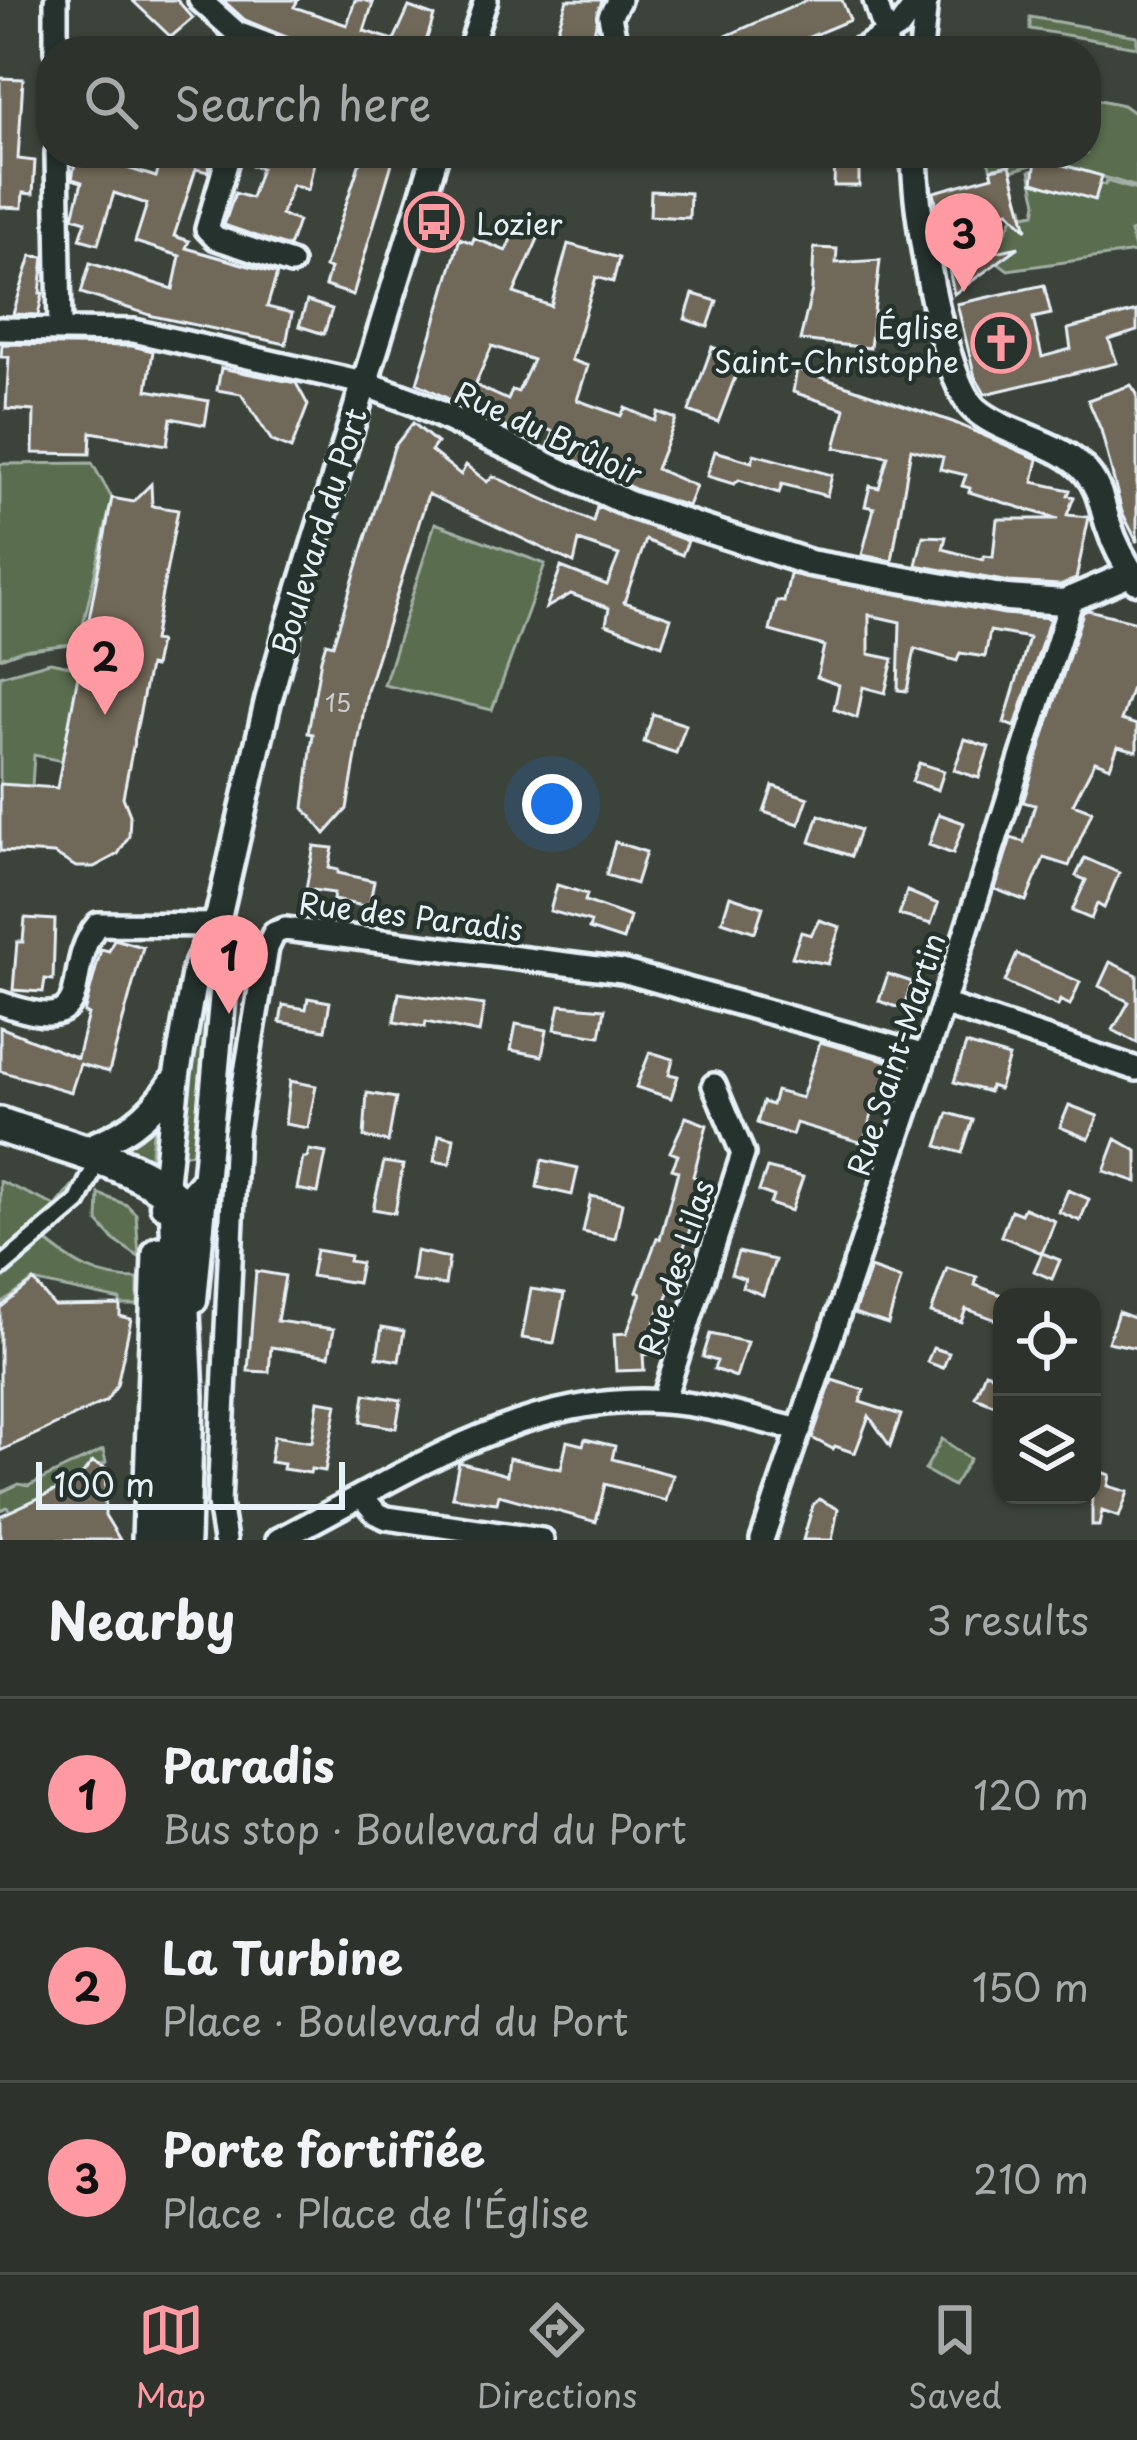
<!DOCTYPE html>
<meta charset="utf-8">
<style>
body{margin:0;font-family:"Playpen Sans",sans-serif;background:#393e38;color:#f1f3f6}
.controls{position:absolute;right:36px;bottom:36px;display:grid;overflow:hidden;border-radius:24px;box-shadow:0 3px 9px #0004}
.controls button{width:108px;height:108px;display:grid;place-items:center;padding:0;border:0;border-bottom:3px solid #484d48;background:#2d322c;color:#f1f3f6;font:60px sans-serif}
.scale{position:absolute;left:36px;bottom:30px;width:309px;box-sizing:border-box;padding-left:12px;border:6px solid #e8f1f8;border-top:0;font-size:33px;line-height:42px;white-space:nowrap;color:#e8f1f8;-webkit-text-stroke:9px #26332d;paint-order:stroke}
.you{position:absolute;left:552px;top:804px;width:42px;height:42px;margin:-30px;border:9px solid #fff;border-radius:50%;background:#1a73e8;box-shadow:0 0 0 18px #1a73e833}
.badge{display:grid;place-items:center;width:78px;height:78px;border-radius:50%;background:#ff9aa2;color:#111;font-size:39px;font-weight:700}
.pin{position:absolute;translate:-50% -99px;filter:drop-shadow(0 3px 6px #0008)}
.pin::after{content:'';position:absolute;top:63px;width:42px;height:36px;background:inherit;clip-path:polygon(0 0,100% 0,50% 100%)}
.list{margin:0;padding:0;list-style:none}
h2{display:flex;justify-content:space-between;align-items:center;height:156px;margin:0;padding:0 48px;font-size:51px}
h2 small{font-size:39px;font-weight:400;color:#a7aaa9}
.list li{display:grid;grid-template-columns:78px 1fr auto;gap:36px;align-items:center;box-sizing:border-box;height:192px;padding:0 48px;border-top:3px solid #484d48}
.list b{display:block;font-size:45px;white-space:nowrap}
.list p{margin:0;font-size:39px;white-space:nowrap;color:#a7aaa9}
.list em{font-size:39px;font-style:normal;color:#a7aaa9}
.icon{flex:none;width:66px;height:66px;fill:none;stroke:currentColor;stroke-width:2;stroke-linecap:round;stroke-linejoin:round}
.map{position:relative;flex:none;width:1137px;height:1540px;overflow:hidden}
.search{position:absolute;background:#2d322c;box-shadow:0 3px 9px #0004;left:36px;right:36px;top:36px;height:132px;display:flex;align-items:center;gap:30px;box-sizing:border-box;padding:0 42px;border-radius:48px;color:#a7aaa9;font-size:45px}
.sheet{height:732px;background:#2d322c}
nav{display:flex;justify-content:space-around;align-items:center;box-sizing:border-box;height:168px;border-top:3px solid #484d48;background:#2d322c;font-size:33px;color:#a7aaa9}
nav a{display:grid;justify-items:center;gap:6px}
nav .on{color:#ff9aa2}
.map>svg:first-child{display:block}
.green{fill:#5a6d50;stroke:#a1afa4;stroke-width:3}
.building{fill:#706759;stroke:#e8f1f8;stroke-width:3;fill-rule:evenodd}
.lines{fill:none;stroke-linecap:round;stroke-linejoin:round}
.pedestrian-casing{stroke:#e8f1f8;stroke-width:24}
.minor-casing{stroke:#e8f1f8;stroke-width:30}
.tertiary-casing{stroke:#e8f1f8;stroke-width:33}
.primary-casing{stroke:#e8f1f8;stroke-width:42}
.pedestrian{stroke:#26332d;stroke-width:15}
.minor{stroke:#26332d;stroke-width:21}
.tertiary{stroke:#26332d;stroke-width:24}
.primary{stroke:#26332d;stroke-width:33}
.labels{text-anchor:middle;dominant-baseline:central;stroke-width:9;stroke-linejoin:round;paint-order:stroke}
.number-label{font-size:24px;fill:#caced0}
.poi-label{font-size:30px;fill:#e8f1f8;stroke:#26332d;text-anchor:start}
.street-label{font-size:30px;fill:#e8f1f8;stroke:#26332d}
</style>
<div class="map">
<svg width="1137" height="1540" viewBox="0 0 1137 1540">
<rect width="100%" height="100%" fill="#3c433a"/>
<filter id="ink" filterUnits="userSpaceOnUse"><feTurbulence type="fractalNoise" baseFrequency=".00833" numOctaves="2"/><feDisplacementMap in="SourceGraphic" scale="24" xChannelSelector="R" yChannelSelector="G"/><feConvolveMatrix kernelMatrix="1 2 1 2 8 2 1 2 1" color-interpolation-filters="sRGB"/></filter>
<g filter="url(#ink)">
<path class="green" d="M1030 17 1137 36V47L1030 29Z
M1086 97 1123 105 1137 115V187L1053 162 1054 153H1086Z
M985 153H1037L1039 163 1011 171 1009 165 991 169Z
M1052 166 1094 199 1100 184 1105 185 1106 181 1137 190V230L1130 232 1136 252 1008 270 999 263 995 252 1018 208 1023 207 1025 215 1035 213 1037 203 1030 171Z
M92 463 112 498 79 643 22 650 0 658V464Z
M435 523 545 564 492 710 384 685Z
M50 662 80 668 62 761 34 755 32 786 0 784V676Z
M203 979 217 982 198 1152 186 1154 180 1146 181 1128Z
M154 1123 150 1163 119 1152 121 1146Z
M0 1181 56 1206 72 1186 75 1187 77 1193 42 1238C73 1264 97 1279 138 1279V1305H120V1300L33 1281 0 1305Z
M99 1194 127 1205 136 1214 139 1257 114 1240 98 1222Z
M942 1439 970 1459 953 1486 925 1470Z
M103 1450 106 1462 78 1480 10 1511 7 1507 0 1510V1493L19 1484 28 1486Z"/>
<path class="building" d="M132 0H177L193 18 171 37Z
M223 0H298L294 7 347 25 355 0H364L373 3 364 31 394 40 409 7 434 16 423 51H319L245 20Z
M567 0H602L591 44 556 34Z
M808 0H842L850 20 776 51H692Z
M0 78 23 79 18 159 35 161 33 194 23 193 22 208 0 207Z
M77 153H95L112 158 111 163 156 177 162 158 159 153H213L208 172 196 169 174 236 189 241 186 248 277 274 267 307 292 313 286 344 153 316 81 293 90 263 173 289 180 256 135 242 147 204 114 193 98 244 80 239 86 221 73 217 82 182 72 179Z
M244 153H316L308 190 292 185 281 215 298 221 289 247 224 225 235 193 251 198 261 168 242 162Z
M363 153H395L353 295 325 286 330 269 325 267Z
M1037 153H1054L1056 163 1102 176 1095 200 1033 182Z
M835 157 859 159V186H834Z
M1010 165 1027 230 1009 211 973 220 982 255 1019 247 954 294 934 192 993 176 991 169Z
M651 191 690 193 689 218 650 216Z
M518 222 541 232 514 293 551 306 568 244 619 258 613 282 596 277 571 360 588 366 577 400 621 416 625 408 655 421 658 412 676 419 656 469 696 486 688 506 637 490 548 447 554 432 523 419 517 433 417 383 460 238 472 243 474 238 506 251ZM492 346 533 360 518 392 512 390 508 400 475 385Z
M814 248 837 249 836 263 880 260 870 348 800 340 812 290Z
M31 256 44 257 40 293H43L38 315 13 314Z
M1044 285 1051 314 1033 318 1042 357 1071 349 1068 329 1137 311V331L1109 340 1117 363 985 394 975 377 957 304Z
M693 294 717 301 708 327 685 319Z
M307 301 332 309 324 334 299 326Z
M2 344 132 346 153 351 147 390 209 401 205 425 171 418 167 445 91 432 90 454 33 453 34 411 6 409 9 357H1Z
M712 347 742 359 718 422 689 411Z
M221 368 296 383 308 405 291 449 272 441 241 394 217 390Z
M797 369 953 422 1038 459 1033 482 1070 490 1068 495 1074 497 1067 515 1089 517 1076 579 1061 585 1009 582 916 565 923 536 946 537 943 549 983 560 984 556 993 557 997 519H1058L969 492 970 488 962 486 966 475 940 469 943 457 911 449 892 561 862 555 874 508 865 506 870 486 879 488 888 456 835 448 845 409 793 392Z
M1131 385 1137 394V542L1122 512 1101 430 1088 400Z
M413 423 437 443 431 451 461 475 466 465 487 482 493 476 593 522 597 507 688 541 682 555 646 540 624 602 671 618 662 645 606 624 609 608 571 594 546 608 561 567 607 585 619 555 579 541 574 563 428 494 367 691 347 809 325 834 304 808 313 734 308 733 321 659 326 643 333 645 394 447Z
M715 451 752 462 754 454 832 475 827 496 782 484 779 493 739 480 734 484 707 476Z
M151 484 152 506 178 510 153 641 159 642 154 667 149 666 123 797 130 815 129 836 118 854 94 867H76L54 854 0 851V784L57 788 82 654 77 653 82 628 87 629 112 498 133 502Z
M790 574 1004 614 1050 618 1015 727 1004 723 1029 638 990 631 985 657 960 653 957 661 915 649 907 691 898 690 900 622 869 615V654L893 659 885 693 863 687 857 718 834 709 839 685 817 677 824 646 770 631 777 601 784 602Z
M1088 610 1137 622V673L1121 720 1137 725V751L1118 746 1110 767 1095 761 1073 804 1092 811 1069 866 1044 858 1026 901 995 889 1011 838 1024 842 1035 805 1023 802 1083 612Z
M653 714 686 725 676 753 644 742Z
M965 739 989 747 979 778 954 770Z
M919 763 944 771 938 790 912 781Z
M773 786 808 798 799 824 764 812Z
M939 814 964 823 953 854 929 845Z
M819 815 860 830 851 856 810 842Z
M615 842 646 852 636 884 606 875Z
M314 846 333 848 329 868 338 870V873L374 881 369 907 333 900 334 893 306 889Z
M1085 858 1119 873 1104 908 1097 904 1091 919 1072 911 1086 880 1076 876Z
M557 885 587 894 585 901 630 917 623 940 589 929 591 922 550 911Z
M907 891 938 904 931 924 899 915Z
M730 896 763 907 755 932 722 921Z
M25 918 55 920 53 980 45 979 43 992 13 990 17 942H23Z
M819 920 840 927 828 964 792 957 801 932 811 935Z
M114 939 143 947 109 1072 80 1064 71 1092 0 1071V1027L77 1058 88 1014 84 1013 101 949 109 951Z
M1017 954 1080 982 1070 1005 1060 1000 1058 1006 1005 982Z
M1110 962 1137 975V1043L1113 1030 1129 1002 1099 986Z
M888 974 912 982 903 1009 879 1001Z
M399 993 484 1005 479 1033 426 1022 425 1027 394 1022Z
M308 998 330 1002 325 1030 280 1022 283 1005 306 1009Z
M560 1005 605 1009 600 1036 555 1029Z
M516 1024 547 1030 542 1056 511 1050Z
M820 1042 906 1066 890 1113 874 1107 863 1143 796 1123 792 1135 757 1123 763 1102 772 1105 776 1091 802 1098Z
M966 1044 1009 1057 999 1089 990 1086 989 1092 954 1082Z
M650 1052 673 1059 669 1074 678 1076 671 1098 636 1087Z
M290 1081 316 1086 308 1128 285 1124Z
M367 1093 396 1098 388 1142 364 1137Z
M1069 1105 1098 1116 1089 1139 1060 1127Z
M948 1113 973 1120 962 1153 937 1146Z
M686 1117 707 1125 693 1176 706 1181 665 1304 662 1303 651 1331 652 1354 643 1355 644 1370 616 1371 614 1334 627 1333 641 1293 637 1292 657 1238 660 1239 678 1171 672 1169 678 1155 670 1152Z
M439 1135 454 1138 450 1164 434 1161Z
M1116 1139 1137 1151V1182L1104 1171Z
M309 1150 326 1153 318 1193 297 1189 303 1158H307Z
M542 1160 578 1168 572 1195 537 1187Z
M384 1162 403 1165 395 1213 373 1209Z
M767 1168 803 1177 791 1211 770 1204 773 1196 759 1191Z
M1068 1190 1089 1199 1080 1221 1059 1212Z
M591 1196 622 1203 615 1239 583 1232Z
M1024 1208 1055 1221 1042 1253 1001 1236 1011 1210 1021 1214Z
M316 1250 350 1256 349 1261 361 1263 357 1283 311 1276Z
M416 1251 449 1258 445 1285 412 1281Z
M738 1252 775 1260 763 1295 742 1287 745 1279 731 1274Z
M1042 1253 1060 1260 1052 1279 1034 1271Z
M870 1268 901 1279 888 1324 854 1313Z
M947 1268 977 1277 975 1285 1002 1295V1322L966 1309 961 1322 931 1313Z
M256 1271 285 1276 277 1321 334 1329 329 1356 271 1347 269 1372 248 1371Z
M34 1281 54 1306 120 1305V1316L131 1319 117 1385 106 1401 0 1451V1308Z
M531 1289 564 1294 554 1343 522 1338Z
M1118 1312 1137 1319V1348L1108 1342Z
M382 1327 404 1331 399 1361 377 1357Z
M710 1334 747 1342 736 1377 714 1369 717 1361 703 1357Z
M933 1348 949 1353 943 1368 927 1362Z
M985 1372 1002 1378V1408L975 1397Z
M832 1380 864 1390 860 1402 901 1415 890 1446 869 1416 855 1453 835 1446 833 1449 812 1438Z
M365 1394 401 1400 396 1428 361 1422Z
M318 1401 337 1404 325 1471 311 1469 310 1473 283 1469 284 1464 270 1462 274 1436 312 1442Z
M585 1439 615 1446 612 1459 673 1475 666 1501 605 1484 596 1522 499 1495 497 1503 452 1497 459 1462 507 1475 509 1458 561 1469 567 1441 583 1445Z
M92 1462 106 1468 105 1515 120 1540H0V1516L78 1480Z
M1092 1469 1110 1475 1108 1486 1128 1492 1119 1517 1102 1511 1099 1526H1092Z
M819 1499 838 1509 832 1540H803L813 1505Z"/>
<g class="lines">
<g class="pedestrian-casing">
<path id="pedestrian" d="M0 1268 78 1202 91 1175"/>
</g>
<g class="minor-casing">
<path id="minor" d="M56 0V51
M200 0 237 33 285 51
M875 0 887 37
M860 50 900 26 919 0
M469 51 486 0
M617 51 610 16 619 0
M921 51 926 0
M57 153 60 330
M229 153 207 229 216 238 291 263
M0 329 134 331 363 383
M0 1003C106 1041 57 972 98 924L219 925
M943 1004 1137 1069
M663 1401 743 1154 714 1085
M362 1496 376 1513 387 1518 542 1540
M225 1540 219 1503 236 1132 267 948 274 933 285 929 622 971 926 1056
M278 1540C399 1479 522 1391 665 1402 711 1405 755 1420 800 1430
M762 1540 943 1004 1071 601"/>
</g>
<g class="tertiary-casing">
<path id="tertiary" d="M859 51H888
M915 153C913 200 941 381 976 410 1008 437 1059 440 1087 473 1100 488 1102 506 1108 524 1114 543 1125 564 1137 581
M363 383 412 401 631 505 810 563 1007 598 1064 602 1132 573
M79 1151C122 1136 148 1120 173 1081
M205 1179 187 1200 163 1205 177 1074 195 971 219 914 268 701 289 626 436 153
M194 1300 223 992 219 916"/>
</g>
<g class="primary-casing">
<path id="primary" d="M0 1125C42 1140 157 1167 177 1204L186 1397 182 1540
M150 1540 160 1254"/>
</g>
<use href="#pedestrian" class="pedestrian"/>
<use href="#minor" class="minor"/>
<use href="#tertiary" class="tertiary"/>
<use href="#primary" class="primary"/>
</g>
</g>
<defs>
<g id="bus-ring" transform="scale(3)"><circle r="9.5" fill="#26332d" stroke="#ff9aa2" stroke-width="1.5"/><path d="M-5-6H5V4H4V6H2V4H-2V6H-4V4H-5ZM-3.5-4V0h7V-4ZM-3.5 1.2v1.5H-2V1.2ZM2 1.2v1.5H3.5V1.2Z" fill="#ff9aa2"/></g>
<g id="church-ring" transform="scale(3)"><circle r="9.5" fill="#26332d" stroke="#ff9aa2" stroke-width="1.5"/><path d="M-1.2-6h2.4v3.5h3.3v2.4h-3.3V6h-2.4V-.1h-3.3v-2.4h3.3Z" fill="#ff9aa2"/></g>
</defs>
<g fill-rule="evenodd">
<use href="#bus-ring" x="434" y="222"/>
<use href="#church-ring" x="1001" y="343"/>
</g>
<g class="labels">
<g class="number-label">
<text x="338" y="702">15</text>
</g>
<g class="poi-label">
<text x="476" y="222">Lozier</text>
<text x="959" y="326" text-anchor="end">Église<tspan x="959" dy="34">Saint-Christophe</tspan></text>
</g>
<g class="street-label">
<text transform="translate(549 432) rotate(25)">Rue du Brûloir</text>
<text transform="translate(318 531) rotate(-73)">Boulevard du Port</text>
<text transform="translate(411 915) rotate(7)">Rue des Paradis</text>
<text transform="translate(895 1054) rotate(-72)">Rue Saint-Martin</text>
<text transform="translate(675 1267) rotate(-72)">Rue des Lilas</text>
</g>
</g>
</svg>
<div class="controls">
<button><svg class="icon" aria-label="locate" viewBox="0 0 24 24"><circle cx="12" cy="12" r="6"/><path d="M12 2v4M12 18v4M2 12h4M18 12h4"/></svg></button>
<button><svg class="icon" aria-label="layers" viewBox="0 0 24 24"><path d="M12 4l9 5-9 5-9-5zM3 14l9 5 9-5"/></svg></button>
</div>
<div class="scale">100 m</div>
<div class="you"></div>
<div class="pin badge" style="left:229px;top:1014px">1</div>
<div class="pin badge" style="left:105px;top:715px">2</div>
<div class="pin badge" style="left:964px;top:292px">3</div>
<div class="search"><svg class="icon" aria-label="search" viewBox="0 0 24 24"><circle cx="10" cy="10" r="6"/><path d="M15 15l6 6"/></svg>Search here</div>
</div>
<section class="sheet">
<h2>Nearby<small>3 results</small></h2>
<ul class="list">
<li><span class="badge">1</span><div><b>Paradis</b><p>Bus stop · Boulevard du Port</p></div><em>120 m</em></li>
<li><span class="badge">2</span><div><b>La Turbine</b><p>Place · Boulevard du Port</p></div><em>150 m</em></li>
<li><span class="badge">3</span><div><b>Porte fortifiée</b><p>Place · Place de l'Église</p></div><em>210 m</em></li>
</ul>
</section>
<nav>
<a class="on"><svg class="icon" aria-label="map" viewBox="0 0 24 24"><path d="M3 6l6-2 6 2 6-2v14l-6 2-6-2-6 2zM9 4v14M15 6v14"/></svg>Map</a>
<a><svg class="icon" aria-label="directions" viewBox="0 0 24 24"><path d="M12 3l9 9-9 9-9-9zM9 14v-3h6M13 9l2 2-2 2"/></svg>Directions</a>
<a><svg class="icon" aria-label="saved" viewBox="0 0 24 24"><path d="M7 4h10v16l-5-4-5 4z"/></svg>Saved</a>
</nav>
